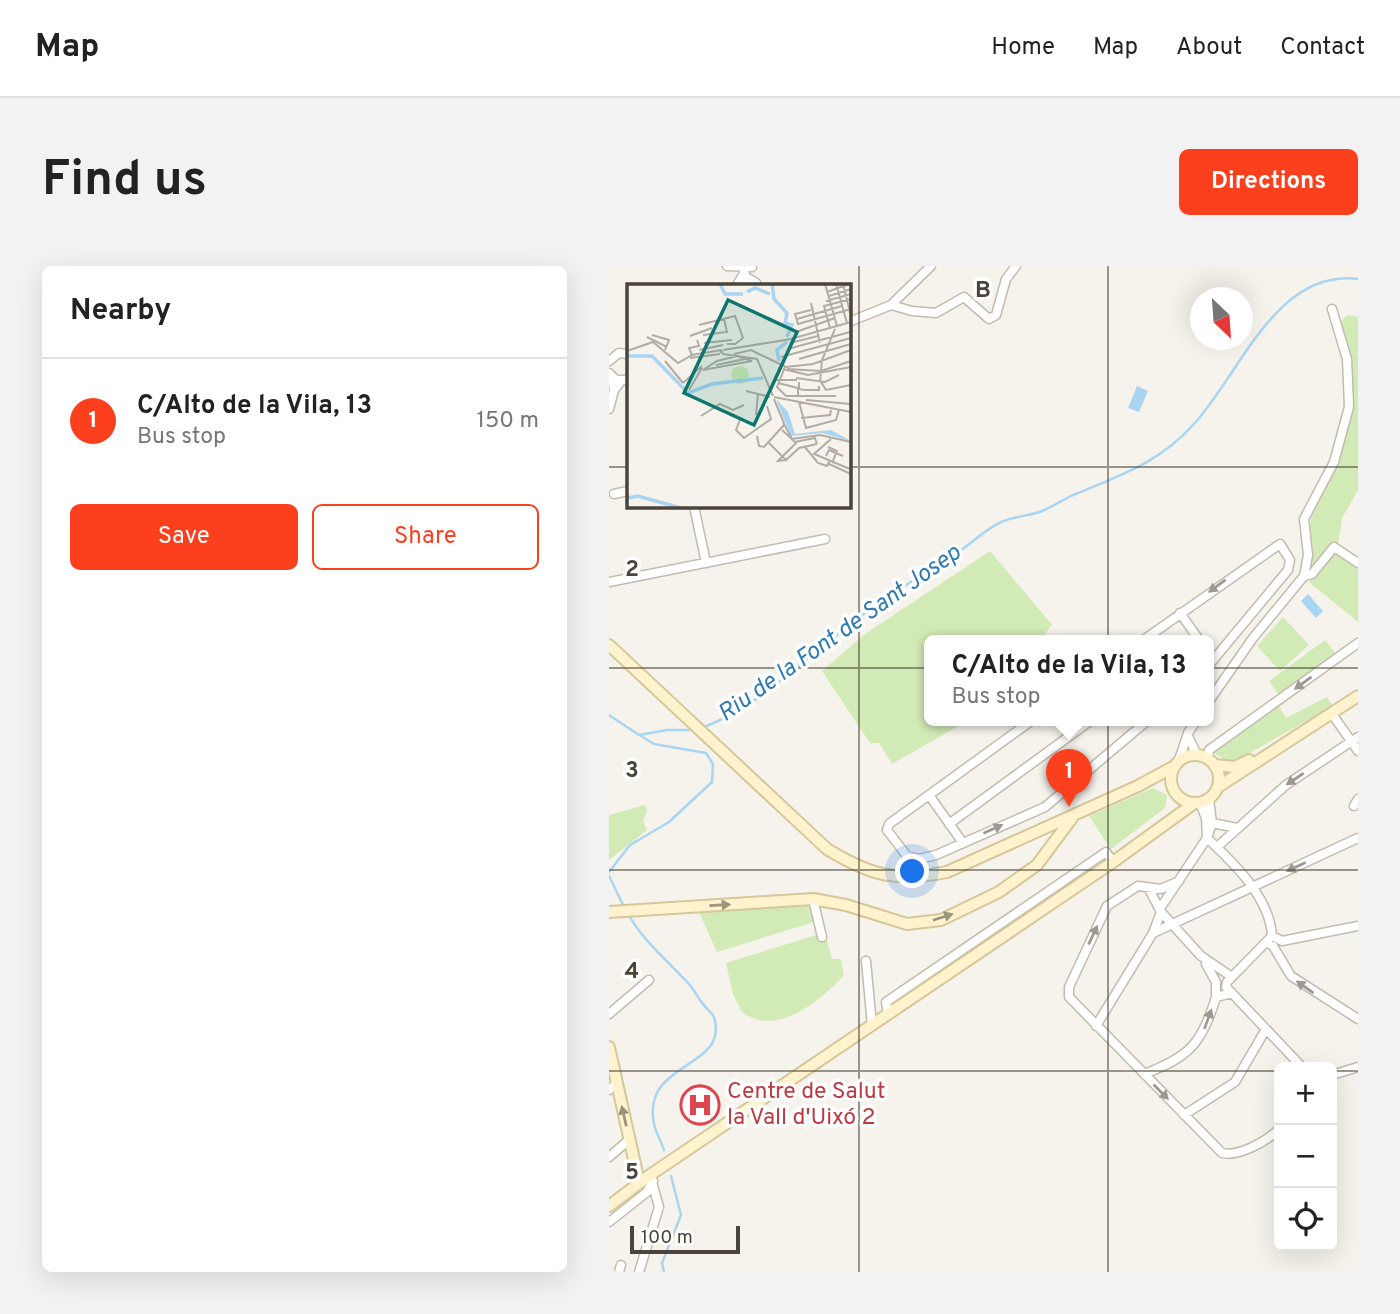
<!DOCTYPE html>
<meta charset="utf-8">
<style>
body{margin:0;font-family:Overpass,sans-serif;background:#f2f2f2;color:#222}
.controls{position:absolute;right:21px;bottom:21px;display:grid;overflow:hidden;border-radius:10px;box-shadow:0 7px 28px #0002}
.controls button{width:63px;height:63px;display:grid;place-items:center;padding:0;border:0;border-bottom:2px solid #e0e0e0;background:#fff;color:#222;font:35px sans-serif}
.compass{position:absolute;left:581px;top:21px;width:63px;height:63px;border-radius:50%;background:#fff;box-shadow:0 7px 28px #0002;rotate:155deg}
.scale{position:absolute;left:21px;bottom:18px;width:110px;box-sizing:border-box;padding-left:7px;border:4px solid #4b4439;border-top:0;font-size:19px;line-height:24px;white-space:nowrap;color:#4b4439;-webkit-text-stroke:5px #fff;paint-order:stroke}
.you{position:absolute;left:304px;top:606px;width:24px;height:24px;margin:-18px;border:5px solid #fff;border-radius:50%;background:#1a73e8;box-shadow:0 0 0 10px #1a73e833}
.badge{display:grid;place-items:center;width:46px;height:46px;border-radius:50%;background:#fc3f1d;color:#fff;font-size:23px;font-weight:700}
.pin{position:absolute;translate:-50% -58px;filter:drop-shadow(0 2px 4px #0008)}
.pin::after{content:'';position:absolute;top:37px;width:24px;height:21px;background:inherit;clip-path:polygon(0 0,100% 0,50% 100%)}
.popup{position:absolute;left:315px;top:369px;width:290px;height:91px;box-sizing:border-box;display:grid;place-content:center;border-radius:10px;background:#fff;filter:drop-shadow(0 2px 5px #0005);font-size:23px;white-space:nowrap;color:#767676}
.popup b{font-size:26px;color:#222}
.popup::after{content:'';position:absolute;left:50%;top:100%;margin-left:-14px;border:14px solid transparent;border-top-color:#fff}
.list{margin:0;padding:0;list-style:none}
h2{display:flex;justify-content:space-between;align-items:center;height:91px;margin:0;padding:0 28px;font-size:30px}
h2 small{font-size:23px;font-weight:400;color:#767676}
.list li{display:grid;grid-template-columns:46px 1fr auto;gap:21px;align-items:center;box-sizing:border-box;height:126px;padding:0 28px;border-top:2px solid #e0e0e0}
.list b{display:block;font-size:26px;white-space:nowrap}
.list p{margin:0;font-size:23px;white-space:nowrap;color:#767676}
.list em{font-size:23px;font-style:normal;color:#767676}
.actions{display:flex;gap:14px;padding:21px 28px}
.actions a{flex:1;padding:16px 0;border:2px solid #fc3f1d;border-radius:10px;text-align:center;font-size:24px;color:#fc3f1d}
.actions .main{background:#fc3f1d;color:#fff}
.icon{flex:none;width:38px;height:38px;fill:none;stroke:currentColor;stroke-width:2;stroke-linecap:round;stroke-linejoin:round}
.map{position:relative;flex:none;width:749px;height:1006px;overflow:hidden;border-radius:10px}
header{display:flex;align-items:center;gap:42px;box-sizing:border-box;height:98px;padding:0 35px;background:#fff;border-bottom:2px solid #e0e0e0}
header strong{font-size:33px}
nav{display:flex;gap:38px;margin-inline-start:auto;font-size:24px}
.intro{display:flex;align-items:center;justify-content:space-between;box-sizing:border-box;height:168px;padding:0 42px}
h1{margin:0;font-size:49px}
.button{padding:18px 32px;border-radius:10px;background:#fc3f1d;color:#fff;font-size:24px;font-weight:700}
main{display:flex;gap:42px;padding:0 42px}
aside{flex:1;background:#fff;border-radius:10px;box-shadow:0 7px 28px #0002}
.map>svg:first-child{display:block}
.green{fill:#d2eab5}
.water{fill:#a9d4f2}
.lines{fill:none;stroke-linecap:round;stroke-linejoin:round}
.stream{stroke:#a9d4f2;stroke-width:2.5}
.street-casing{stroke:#c2bbae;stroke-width:11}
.secondary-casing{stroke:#d6c79b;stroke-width:14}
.street{stroke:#fff;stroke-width:8}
.secondary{stroke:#fff3cd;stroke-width:10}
.oneway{fill:#9c9892}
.oneway2{fill:#9c937c}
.grid{fill:none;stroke:#4b4439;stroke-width:2;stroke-opacity:0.55}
.labels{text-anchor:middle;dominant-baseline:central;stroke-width:7;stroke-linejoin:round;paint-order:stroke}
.health-label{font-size:23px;fill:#be3a42;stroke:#fff;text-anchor:start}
.water-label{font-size:24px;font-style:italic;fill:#2e7ab2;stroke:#fff}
.inset-river{fill:none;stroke:#a9d4f2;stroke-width:3.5}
.inset-road{fill:none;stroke:#b2ada4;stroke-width:2}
.view{fill:#0f766e;fill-opacity:0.15;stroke:#0f766e;stroke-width:3.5}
.inset-edge{fill:none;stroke:#4b4439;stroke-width:3.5}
.grid-label{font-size:23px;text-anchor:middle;font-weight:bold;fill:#4b4439;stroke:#fff;stroke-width:7;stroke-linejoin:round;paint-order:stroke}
</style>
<header>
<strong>Map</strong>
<nav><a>Home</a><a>Map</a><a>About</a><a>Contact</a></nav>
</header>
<div class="intro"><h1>Find us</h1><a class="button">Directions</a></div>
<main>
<aside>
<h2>Nearby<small></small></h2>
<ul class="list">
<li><span class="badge">1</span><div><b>C/Alto de la Vila, 13</b><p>Bus stop</p></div><em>150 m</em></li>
</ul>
<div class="actions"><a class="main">Save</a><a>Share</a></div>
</aside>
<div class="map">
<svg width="749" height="1006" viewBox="0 0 749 1006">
<rect width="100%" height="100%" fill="#f6f3ec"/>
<path class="green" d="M738 49 749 51V224L733 252 729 279 720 281 700 306 704 279 700 260 703 250C736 184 749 129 732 55Z
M381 285 443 359 430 375H320V455H358L283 498 270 477H261L213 405 256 368Z
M726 285 749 303V356L700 316Z
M674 351 700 379 671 405 648 380Z
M716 374 727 388 670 429 660 415Z
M718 431 724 440 630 493 618 495 605 487 669 439 677 452Z
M544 522 558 529 556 542 502 583 480 550Z
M36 539 38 545 34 555 38 564 0 594V549Z
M200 640 205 656 108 686 90 646Z
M207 669 217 671 223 693H232L235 709C212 735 166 772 133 746L124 728 117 697Z"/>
<path class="water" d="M528 120 539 125 530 146 519 142Z
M699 328 714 345 707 352 692 335Z"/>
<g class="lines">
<path class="stream" d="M0 449 30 469 58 464H87
M93 462C144 442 181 407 223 373 261 341 303 315 345 289 361 279 375 264 392 256 405 250 421 250 433 245 443 241 452 235 462 230 508 210 548 199 584 159 631 109 666 3 749 13
M0 606 21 579 60 556 103 516 104 498 97 487 45 478 32 470
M0 610 16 643
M19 648C35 676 58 694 79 717 86 724 89 733 95 739 98 744 103 746 105 751 121 804 32 794 45 858 47 867 52 875 55 884
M55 1006 53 997 72 949 62 910"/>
<g class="street-casing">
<path id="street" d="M118 0 143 1
M135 6 141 19
M128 19 134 9 147 17
M282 39 322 0
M240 56 282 39 303 45 327 47 355 31 380 53 387 49 397 13 407 0
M0 95 10 87 19 88
M0 107 7 114H19
M3 112 5 124 12 115
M0 143 5 124
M5 228 19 225
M85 240 97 297
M695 310 703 308 725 281 749 297
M0 316 216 273
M571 347 591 375
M533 375 671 278 681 294 679 304 600 399
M600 435 644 372 695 310 699 289 695 253 725 196 740 141 738 93 723 43
M723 448 749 485
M422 455 280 558 278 564 298 590 310 593 327 589 436 541 538 455
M579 470 588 489
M599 493 600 484 749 377
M570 494 579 467 587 455
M320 529 354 577
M591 537 597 552 598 572C625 597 661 632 663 670
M745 540 749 533
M603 557 628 562
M340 558 481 455
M608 581 677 519 749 471
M570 615 552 623 529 620 498 640 460 721V731L613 887C630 891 658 875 670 863
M204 633 213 671
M552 641 598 572 603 557 600 533
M552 646 592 690 623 711
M544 667 749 572
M657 676 664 680 682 710 749 753
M257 695 263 759
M597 698 607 716V731
M0 748 40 714
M279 748 277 736 497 586 504 596
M487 760 544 667 552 646 540 623
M693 801 617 721 618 716 663 670 673 675 749 660
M535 808C580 791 593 778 607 731L623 727
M723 809 749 801
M0 824 8 817
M575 849 626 816 657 763
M0 891 21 873
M0 956 38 926 44 915
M10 1006 12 999
M30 1006 50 941 41 909"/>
</g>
<g class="secondary-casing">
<path id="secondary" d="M0 379 218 583C262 610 287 616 338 606L529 520 564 501
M562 513a24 24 0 1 1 48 0a24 24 0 1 1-48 0Z
M606 499 626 501 640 494
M609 521 749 430
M0 646 204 633 237 639 298 658 332 654 390 626 428 599 463 552
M0 781 30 916
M0 940 41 909 504 596 584 538"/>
</g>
<use href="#street" class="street"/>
<use href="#secondary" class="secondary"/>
</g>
<defs><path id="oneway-solid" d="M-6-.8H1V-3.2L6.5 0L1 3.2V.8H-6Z" transform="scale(1.75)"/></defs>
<g class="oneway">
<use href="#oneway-solid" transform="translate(608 320) rotate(144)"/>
<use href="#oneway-solid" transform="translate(694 417) rotate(144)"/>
<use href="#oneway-solid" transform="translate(686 513) rotate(146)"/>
<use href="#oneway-solid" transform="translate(384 563) rotate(-24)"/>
<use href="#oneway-solid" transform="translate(687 601) rotate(155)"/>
<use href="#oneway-solid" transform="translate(484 669) rotate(-65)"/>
<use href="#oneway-solid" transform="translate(696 721) rotate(-145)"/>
<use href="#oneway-solid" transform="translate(599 753) rotate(-70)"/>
<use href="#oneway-solid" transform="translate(552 826) rotate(45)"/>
</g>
<g class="oneway2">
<use href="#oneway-solid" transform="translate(111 639) rotate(-3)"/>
<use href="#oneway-solid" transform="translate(334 651) rotate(-18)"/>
<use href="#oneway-solid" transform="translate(15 850) rotate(-103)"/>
</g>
<path class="grid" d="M250 0V1006M499 0V1006M0 201H19M240 201H749M0 402H749M0 604H749M0 805H670M723 805H749"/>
<defs>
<g id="hospital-ring" transform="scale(2.0125)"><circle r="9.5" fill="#fff" stroke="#e0444e" stroke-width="1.5"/><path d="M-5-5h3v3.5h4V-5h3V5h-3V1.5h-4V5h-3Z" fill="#e0444e"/></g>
</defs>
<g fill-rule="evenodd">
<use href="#hospital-ring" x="91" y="839"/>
</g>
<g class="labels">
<g class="health-label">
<text x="118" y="826">Centre de Salut<tspan x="118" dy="26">la Vall d'Uixó 2</tspan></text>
</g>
<g class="water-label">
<text transform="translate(231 368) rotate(-35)">Riu de la Font de Sant Josep</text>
</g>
</g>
<g transform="translate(18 18)">
<rect width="224" height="224" fill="#f6f3ec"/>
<path d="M104 91a9 9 0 1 1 18 0a9 9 0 1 1-18 0Z" fill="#d2eab5"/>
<path d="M149 115 161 128 168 150 204 146 224 157 195 149 164 152Z" fill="#a9d4f2"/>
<path class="inset-river" d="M93 0 98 10H116M145 0 147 15 160 29 158 39 165 41 160 53M120 8 128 4 143 10M0 72H25L61 109 85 100 136 94M152 77 150 66 160 58M0 214 11 212 54 224"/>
<path class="inset-road" d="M198 0 210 42M209 0 220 39M216 0 224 32M200 8 222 0M202 12 224 5M199 17 224 10M184 19 193 59M184 26 168 30 171 40 224 25M170 35 215 22M72 41 108 32 116 54 108 60H100M203 44 197 22 224 15M169 48 208 34M25 51 42 56 38 66M76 51 100 48 97 35M63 52 85 44M20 53 40 63M77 59 105 56M163 59 191 52M161 65 223 48M72 66 96 61M96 66 164 55 224 38M0 67 26 58 51 79 65 71 94 66 96 70 93 67M96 70 130 75 146 112M107 70 124 66 159 83 186 80 224 66M65 71 62 64 72 62 70 56M110 72 125 77 76 86 90 77ZM154 73 224 54M63 74 93 70M172 75 224 60M38 77 56 99M89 81 118 75M158 83 150 103 159 112H209M156 85 181 91 224 83M160 85 194 87 224 77M169 94 198 98 212 91M148 96H170M172 98V105L178 106H192V102M193 98 195 76 208 45M194 98 199 106 224 101M56 99 75 82M151 99 171 104V113M62 106 75 84M119 107 143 113M147 113 224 128M147 115 157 139M179 116 224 120M172 118 179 144 209 136 212 126M129 131 131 110M74 132 93 120 106 126 117 121M114 133 109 146 117 154 134 142M174 134 203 131 204 126M156 138 165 155 193 151 224 158M134 142 144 135 140 122M155 146 168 158 188 154 190 160M130 152 132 162 137 163 157 141M204 155 187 170 223 185M142 159 159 176 172 164 190 160M177 162 191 179 200 182 203 176M201 163 210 167 205 179M199 172 202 166 216 172M159 176 151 177 170 158M202 180 224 190"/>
<path class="view" d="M101 16 170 48 127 141 57 109Z"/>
<rect width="224" height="224" class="inset-edge"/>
</g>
<g class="grid-label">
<text x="374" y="31">B</text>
<text x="23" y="310">2</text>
<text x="23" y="511">3</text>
<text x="23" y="712">4</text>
<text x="23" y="913">5</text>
</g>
</svg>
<div class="controls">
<button>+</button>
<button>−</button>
<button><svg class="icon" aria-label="locate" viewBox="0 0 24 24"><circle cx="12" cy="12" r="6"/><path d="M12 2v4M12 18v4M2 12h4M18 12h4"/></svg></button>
</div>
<svg class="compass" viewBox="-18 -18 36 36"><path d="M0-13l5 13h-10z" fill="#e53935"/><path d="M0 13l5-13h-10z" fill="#767676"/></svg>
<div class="scale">100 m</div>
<div class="you"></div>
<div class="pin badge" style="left:460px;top:541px">1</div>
<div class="popup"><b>C/Alto de la Vila, 13</b>Bus stop</div>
</div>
</main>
